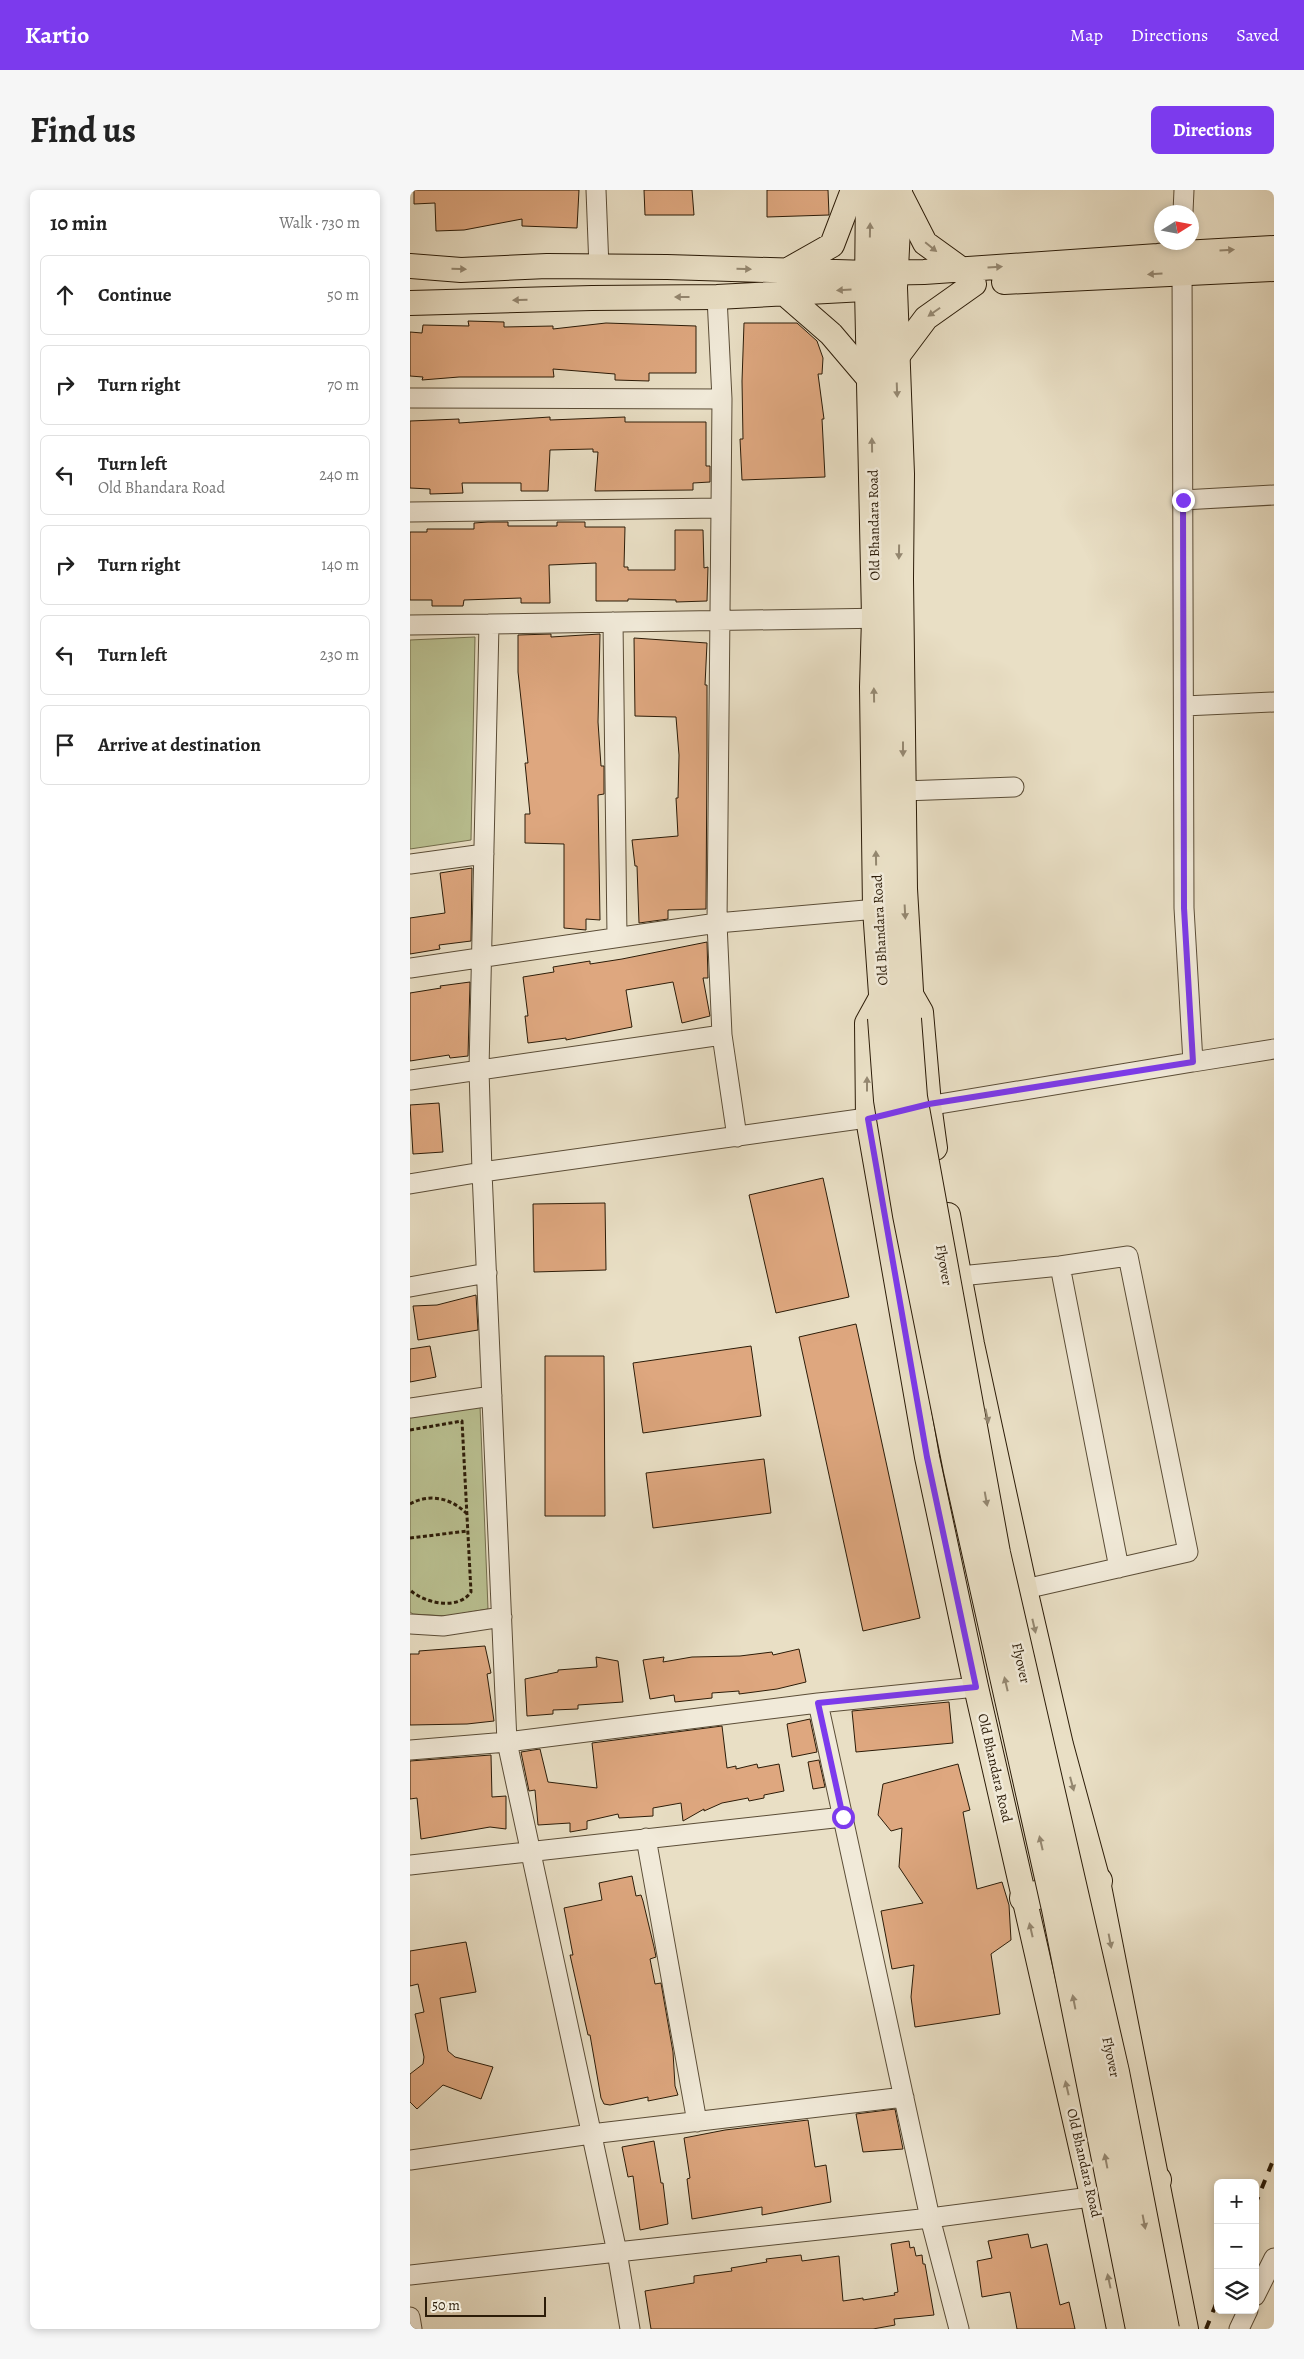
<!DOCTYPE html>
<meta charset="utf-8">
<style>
body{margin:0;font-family:Alegreya,serif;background:#f6f6f6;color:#222}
.controls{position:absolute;right:15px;bottom:15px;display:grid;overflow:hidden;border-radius:8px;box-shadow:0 2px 8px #0003}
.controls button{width:45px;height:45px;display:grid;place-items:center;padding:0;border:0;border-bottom:1px solid #e0e0e0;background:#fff;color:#222;font:25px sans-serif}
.compass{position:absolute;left:744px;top:15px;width:45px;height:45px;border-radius:50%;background:#fff;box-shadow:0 2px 8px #0003;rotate:79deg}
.scale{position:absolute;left:15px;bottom:12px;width:121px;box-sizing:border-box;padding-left:5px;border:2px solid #2c1c08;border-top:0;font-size:14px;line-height:18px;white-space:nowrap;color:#2c1c08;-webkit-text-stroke:4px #f1ead9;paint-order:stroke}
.stop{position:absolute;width:15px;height:15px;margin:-11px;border:4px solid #7c3aed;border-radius:50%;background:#fff}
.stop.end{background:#7c3aed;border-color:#fff;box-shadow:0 1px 5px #0008}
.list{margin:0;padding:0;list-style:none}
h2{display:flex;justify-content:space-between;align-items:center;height:65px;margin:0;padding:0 20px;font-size:21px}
h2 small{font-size:16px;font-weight:400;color:#767676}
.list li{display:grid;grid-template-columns:32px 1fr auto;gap:15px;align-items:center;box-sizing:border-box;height:80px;margin:0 10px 10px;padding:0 10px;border:1px solid #e0e0e0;border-radius:8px}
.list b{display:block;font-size:19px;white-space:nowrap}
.list p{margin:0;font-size:16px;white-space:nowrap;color:#767676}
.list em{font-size:16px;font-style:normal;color:#767676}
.icon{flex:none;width:28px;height:28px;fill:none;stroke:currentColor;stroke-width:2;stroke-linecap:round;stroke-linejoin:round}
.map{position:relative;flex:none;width:864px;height:2139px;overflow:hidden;border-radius:8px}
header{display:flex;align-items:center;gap:30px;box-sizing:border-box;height:70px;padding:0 25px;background:#7c3aed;color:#fff}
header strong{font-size:24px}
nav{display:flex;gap:28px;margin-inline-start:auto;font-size:18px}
.intro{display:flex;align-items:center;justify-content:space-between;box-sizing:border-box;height:120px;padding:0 30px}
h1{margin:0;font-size:35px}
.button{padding:12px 22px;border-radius:8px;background:#7c3aed;color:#fff;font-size:18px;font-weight:700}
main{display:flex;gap:30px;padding:0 30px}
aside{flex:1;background:#fff;border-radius:8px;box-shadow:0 2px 8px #0003}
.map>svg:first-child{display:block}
.green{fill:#bac192;stroke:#736e4d}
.building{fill:#dea77f;stroke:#2c1c08}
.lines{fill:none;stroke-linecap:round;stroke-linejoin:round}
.minor-casing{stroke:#5b4d37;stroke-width:21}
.major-casing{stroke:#2c1c08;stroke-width:26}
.highway-casing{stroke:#2c1c08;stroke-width:30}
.path{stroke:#2c1c08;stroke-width:3;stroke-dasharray:4 2.5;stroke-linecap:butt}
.minor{stroke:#f1ead9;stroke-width:19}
.major{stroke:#e9dfc5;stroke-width:24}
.highway{stroke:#e9dfc5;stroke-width:28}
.rail{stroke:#2c1c08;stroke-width:4;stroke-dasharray:9 9;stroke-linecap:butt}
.highway-bridge-casing{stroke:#2c1c08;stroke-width:30;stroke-linecap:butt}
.highway-bridge{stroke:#e9dfc5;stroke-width:28}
.oneway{fill:#948770}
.route{stroke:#7c3aed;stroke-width:6}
.labels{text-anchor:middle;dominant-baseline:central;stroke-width:5;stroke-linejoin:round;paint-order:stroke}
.street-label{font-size:14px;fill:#2c1c08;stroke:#f1ead9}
</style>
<header>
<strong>Kartio</strong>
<nav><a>Map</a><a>Directions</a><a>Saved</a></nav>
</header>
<div class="intro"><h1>Find us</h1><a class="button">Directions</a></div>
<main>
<aside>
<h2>10 min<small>Walk · 730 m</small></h2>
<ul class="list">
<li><svg class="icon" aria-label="ahead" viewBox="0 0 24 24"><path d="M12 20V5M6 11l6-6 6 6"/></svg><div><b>Continue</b></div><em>50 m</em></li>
<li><svg class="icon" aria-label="right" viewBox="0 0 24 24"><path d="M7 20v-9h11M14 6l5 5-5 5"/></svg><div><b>Turn right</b></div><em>70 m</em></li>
<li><svg class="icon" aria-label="left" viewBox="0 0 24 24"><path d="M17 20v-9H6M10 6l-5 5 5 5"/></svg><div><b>Turn left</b><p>Old Bhandara Road</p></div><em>240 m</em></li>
<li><svg class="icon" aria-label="right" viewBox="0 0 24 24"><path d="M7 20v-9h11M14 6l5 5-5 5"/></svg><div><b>Turn right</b></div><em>140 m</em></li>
<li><svg class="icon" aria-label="left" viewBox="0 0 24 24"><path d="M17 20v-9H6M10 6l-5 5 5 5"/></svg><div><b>Turn left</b></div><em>230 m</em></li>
<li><svg class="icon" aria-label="arrive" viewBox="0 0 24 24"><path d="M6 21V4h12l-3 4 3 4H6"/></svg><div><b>Arrive at destination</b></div></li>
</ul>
</aside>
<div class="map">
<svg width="864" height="2139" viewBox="0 0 864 2139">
<rect width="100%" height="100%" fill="#e9dfc5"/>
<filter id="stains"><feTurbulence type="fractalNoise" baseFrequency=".004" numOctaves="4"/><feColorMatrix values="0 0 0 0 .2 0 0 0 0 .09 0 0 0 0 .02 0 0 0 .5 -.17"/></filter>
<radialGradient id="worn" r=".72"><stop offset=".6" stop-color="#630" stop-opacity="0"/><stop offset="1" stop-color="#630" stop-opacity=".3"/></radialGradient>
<path class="green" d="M65 447 61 650 0 659V450Z
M70 1216 78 1419 37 1426 3 1424 0 1422V1226Z"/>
<path class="building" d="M4 0H169L167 38 112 36V29L54 40 26 41 25 13 4 14Z
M234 0H282L284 25H235Z
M357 0H418L419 25 357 27Z
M58 131 94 132V137L143 136V139L196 133 286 136V183H239V191L205 190V184L143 179 144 187H49L12 190 13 187 0 186V142L12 143 13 135 59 136Z
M334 133H387L407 151 413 168 412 184H408L414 229H412L415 287 332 290 330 249H333L332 191Z
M140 227V230L215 227V232H296V276H300V292L283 293V300L185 301 188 262H183V259L140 260 138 301H111V293H52L53 303 20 304V299L0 298V231L49 229V233Z
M78 332H98V336H147V332H175V337H215L214 377H218V380H265V340H293L294 378 298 377 297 411 266 412V410L218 409V411H186V373L139 375 140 413H111V408L54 410 53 416H22V410H0V342H17V339H64V333Z
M141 444V447L190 444 188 532 191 576H194V604L188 605 190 730 176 729V740L154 738V654L115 653V624H120L115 573H118L108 482V445Z
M224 448 297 453 295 495H297V559L296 719 258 720V729L229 733 227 676H225L222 650 268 646 266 608H268L269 565 266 527 225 526Z
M62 678 61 751 29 755 30 759 0 764V728L35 723 30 683Z
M297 752 298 788H293L300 826 272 833 263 792 216 800 222 837 156 850V848L118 853 115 826H118L113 787 144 782 143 777 180 771V774L212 769Z
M60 792 58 866 40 868 39 865 0 871V803L31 798 30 796Z
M29 913 33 962 3 964 0 915Z
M413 988 439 1107 366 1123 339 1005Z
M195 1013 196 1080 124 1082 123 1014Z
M66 1105 68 1140 8 1150 3 1116 27 1115Z
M446 1134 510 1428 453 1441 389 1147Z
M20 1156 26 1187 0 1192V1159Z
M341 1156 351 1226 233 1243 223 1173Z
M135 1166H194L195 1326H135Z
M354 1269 361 1323 243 1338 236 1283Z
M75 1456 81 1483 77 1484 84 1531 57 1534 0 1535V1464H9V1461Z
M389 1459 396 1492 367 1499 329 1504V1501L302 1503V1508L265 1512 264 1505 240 1509 233 1470 254 1467 253 1472 282 1467 330 1466 362 1462 363 1465Z
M186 1467 208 1471 213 1512 168 1515V1519L143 1520V1524L117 1526 115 1489 148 1482V1480L187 1477Z
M539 1512 543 1553 446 1562 442 1521Z
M400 1529 407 1562 382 1567 377 1534Z
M312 1536 317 1578 326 1576V1579L347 1574 348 1578 369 1574 374 1601 354 1605V1608L339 1611 338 1608 312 1613 294 1621V1619L273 1631 271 1613 243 1618V1626L209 1628 208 1624 177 1631V1639L160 1642V1633L128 1635 125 1600 119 1601 111 1562 130 1559 138 1592 187 1598 182 1553Z
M81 1565 82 1607 96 1606V1639L80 1637 11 1649 7 1608 0 1609V1571Z
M409 1570 415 1597 403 1599 398 1572Z
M548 1574 560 1620 553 1622 567 1699 592 1692 599 1715 601 1750 581 1764 590 1824 505 1837 501 1807 504 1775 482 1779 471 1721 513 1713 489 1677 492 1638 481 1641 468 1625 473 1594Z
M222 1686 226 1706 231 1705 233 1711 244 1757 246 1767 240 1769 245 1794 251 1793 263 1862 265 1896 268 1905 238 1911V1907L200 1915 194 1914 191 1908 180 1845H178L160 1765H163L154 1718 192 1710 189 1693Z
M56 1752 66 1802 30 1808 38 1861 45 1867 83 1877 71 1909 33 1895 7 1919 0 1912V1884L13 1874 14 1867 5 1824 14 1822 8 1794 0 1796V1761Z
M485 1919 493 1959 453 1962 446 1924Z
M398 1930 405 1977 416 1975 421 2012 352 2025V2017L282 2029 277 1989 280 1988 274 1948 315 1940Z
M244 1951 251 1993H253L258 2034 230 2040 223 1986 218 1987 212 1957Z
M618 2044 621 2058 637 2054 650 2115 659 2112 665 2139H607L600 2102 572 2107 567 2071 582 2068 578 2051Z
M499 2051 500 2058 504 2057 506 2066 512 2065 513 2074H515L524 2125 484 2129 485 2135 463 2139H241L235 2101 284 2093V2086L322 2081 321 2078 357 2072 356 2069 391 2065 392 2071 429 2066 433 2111 453 2108V2110L485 2105 484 2103 488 2102 481 2054Z"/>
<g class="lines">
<g class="minor-casing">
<path id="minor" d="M186 0 189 78
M773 22 774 0
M307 107 312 209 311 318
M0 208 312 209
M773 310 864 305
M0 322 311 318 307 733 467 719
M203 432 207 746
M0 435 79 434
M774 516 864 512
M493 601 604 597
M0 674 74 664
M0 778 307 733 312 845 0 890
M312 845 327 947
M783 872 864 859
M505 918 783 872 774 718 772 71
M0 994 72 982 69 879 79 434 478 428
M650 1076 709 1378
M550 1086 650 1076 718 1066 778 1362 615 1399
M0 1097 77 1083
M0 1218 82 1206
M0 1434 33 1436 92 1427
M408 1513 97 1552 207 2062 520 2028 673 2008 682 2005
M0 1560 97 1552 72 982 471 926
M236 1648 287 1932
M0 1675 433 1627
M0 1970 181 1944 494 1907
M0 2085 207 2062 220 2139
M845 2106 864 2068
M0 2127 2 2139
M549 2139 520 2028 408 1513 566 1497
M829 2139 838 2120"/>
</g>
<g class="major-casing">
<path id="major" d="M488 0 515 53 551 79
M0 76 51 80 137 76 257 77 459 83 514 82 748 66 773 63 864 58
M376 81 422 55 443 0
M594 92 864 79
M375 104 421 144 461 191
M0 113 182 108 307 107 473 98
M486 168 516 128 564 94
M499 801 511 822 519 914 525 958
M473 804 457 833 458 929 517 1267 566 1497 682 2005 709 2139
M538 1025 562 1154 615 1399 651 1555 688 1691 776 2139"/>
</g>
<g class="highway-casing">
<path id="highway" d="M460 0 459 99 466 428 464 497 467 719 473 804 472 828
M488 0 483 98 490 284 489 389 493 699 499 801 497 829
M614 1708 688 1691
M682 2005 747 1990"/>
</g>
<path class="path" d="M0 1240 52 1231 61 1402C48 1421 14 1413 0 1400
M0 1314C19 1303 41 1308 56 1323
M0 1348 58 1341"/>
<use href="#minor" class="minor"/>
<use href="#major" class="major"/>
<use href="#highway" class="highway"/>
<path class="rail" d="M845 2015 864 1968
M796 2139 808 2109"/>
<g class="highway-bridge-casing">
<path id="highway-bridge" d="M472 828 478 910 497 1025 548 1281 646 1719 730 2139
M497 829 503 907 586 1363 705 1882 755 2139"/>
</g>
<use href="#highway-bridge" class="highway-bridge"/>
</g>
<defs><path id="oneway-solid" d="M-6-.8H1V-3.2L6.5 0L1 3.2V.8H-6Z" transform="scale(1.25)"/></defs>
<g class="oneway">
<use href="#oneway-solid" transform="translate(460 40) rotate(-89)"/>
<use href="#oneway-solid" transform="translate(521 57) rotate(39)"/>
<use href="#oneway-solid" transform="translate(817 60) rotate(-3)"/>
<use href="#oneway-solid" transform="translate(585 77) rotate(-4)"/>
<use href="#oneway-solid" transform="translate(49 79) rotate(1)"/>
<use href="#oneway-solid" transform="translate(334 79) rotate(2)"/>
<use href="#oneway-solid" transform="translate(745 84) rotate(177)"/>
<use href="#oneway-solid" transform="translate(434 100) rotate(177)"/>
<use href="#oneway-solid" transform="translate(272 107) rotate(180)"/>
<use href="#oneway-solid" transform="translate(110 110) rotate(178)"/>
<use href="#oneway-solid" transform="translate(524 122) rotate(145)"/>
<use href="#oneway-solid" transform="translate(487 200) rotate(88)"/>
<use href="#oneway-solid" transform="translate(462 255) rotate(-91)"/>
<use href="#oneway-solid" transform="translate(489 362) rotate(91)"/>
<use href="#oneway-solid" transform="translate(464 505) rotate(-91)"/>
<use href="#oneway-solid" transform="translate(493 559) rotate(90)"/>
<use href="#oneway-solid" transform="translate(466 668) rotate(-91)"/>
<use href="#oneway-solid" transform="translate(495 722) rotate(87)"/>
<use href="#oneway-solid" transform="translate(457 894) rotate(-90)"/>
<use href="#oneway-solid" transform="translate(577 1226) rotate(78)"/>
<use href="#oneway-solid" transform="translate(576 1309) rotate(80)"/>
<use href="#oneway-solid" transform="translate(624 1436) rotate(77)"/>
<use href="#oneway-solid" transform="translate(596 1494) rotate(-103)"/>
<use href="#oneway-solid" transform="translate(662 1594) rotate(75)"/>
<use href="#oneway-solid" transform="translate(631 1653) rotate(-103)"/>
<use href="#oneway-solid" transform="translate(621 1740) rotate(-103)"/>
<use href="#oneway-solid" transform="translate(700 1751) rotate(79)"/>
<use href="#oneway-solid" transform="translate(664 1812) rotate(-101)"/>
<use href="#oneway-solid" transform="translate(657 1898) rotate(-103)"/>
<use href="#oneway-solid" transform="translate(696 1971) rotate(-101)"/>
<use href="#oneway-solid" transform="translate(734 2032) rotate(79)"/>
<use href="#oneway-solid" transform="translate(699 2091) rotate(-102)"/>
</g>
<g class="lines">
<path class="route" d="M433 1627 408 1513 566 1497 517 1267 458 929 519 914 783 872 774 718 773 310"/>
</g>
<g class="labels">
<g class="street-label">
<text transform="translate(464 335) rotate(-91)">Old Bhandara Road</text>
<text transform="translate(470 740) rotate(-93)">Old Bhandara Road</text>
<text transform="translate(534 1075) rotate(80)">Flyover</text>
<text transform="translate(611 1473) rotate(77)">Flyover</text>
<text transform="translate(585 1578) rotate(77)">Old Bhandara Road</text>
<text transform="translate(701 1867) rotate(78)">Flyover</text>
<text transform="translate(674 1973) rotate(77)">Old Bhandara Road</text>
</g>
</g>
<rect width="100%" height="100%" filter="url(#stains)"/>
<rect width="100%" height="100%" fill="url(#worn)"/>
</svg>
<div class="controls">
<button>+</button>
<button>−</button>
<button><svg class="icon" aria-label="layers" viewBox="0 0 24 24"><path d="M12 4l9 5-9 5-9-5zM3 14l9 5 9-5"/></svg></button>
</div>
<svg class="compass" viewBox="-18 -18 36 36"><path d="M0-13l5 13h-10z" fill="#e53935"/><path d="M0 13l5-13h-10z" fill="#767676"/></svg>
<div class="scale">50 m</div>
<div class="stop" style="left:433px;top:1627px"></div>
<div class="stop end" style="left:773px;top:310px"></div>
</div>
</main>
